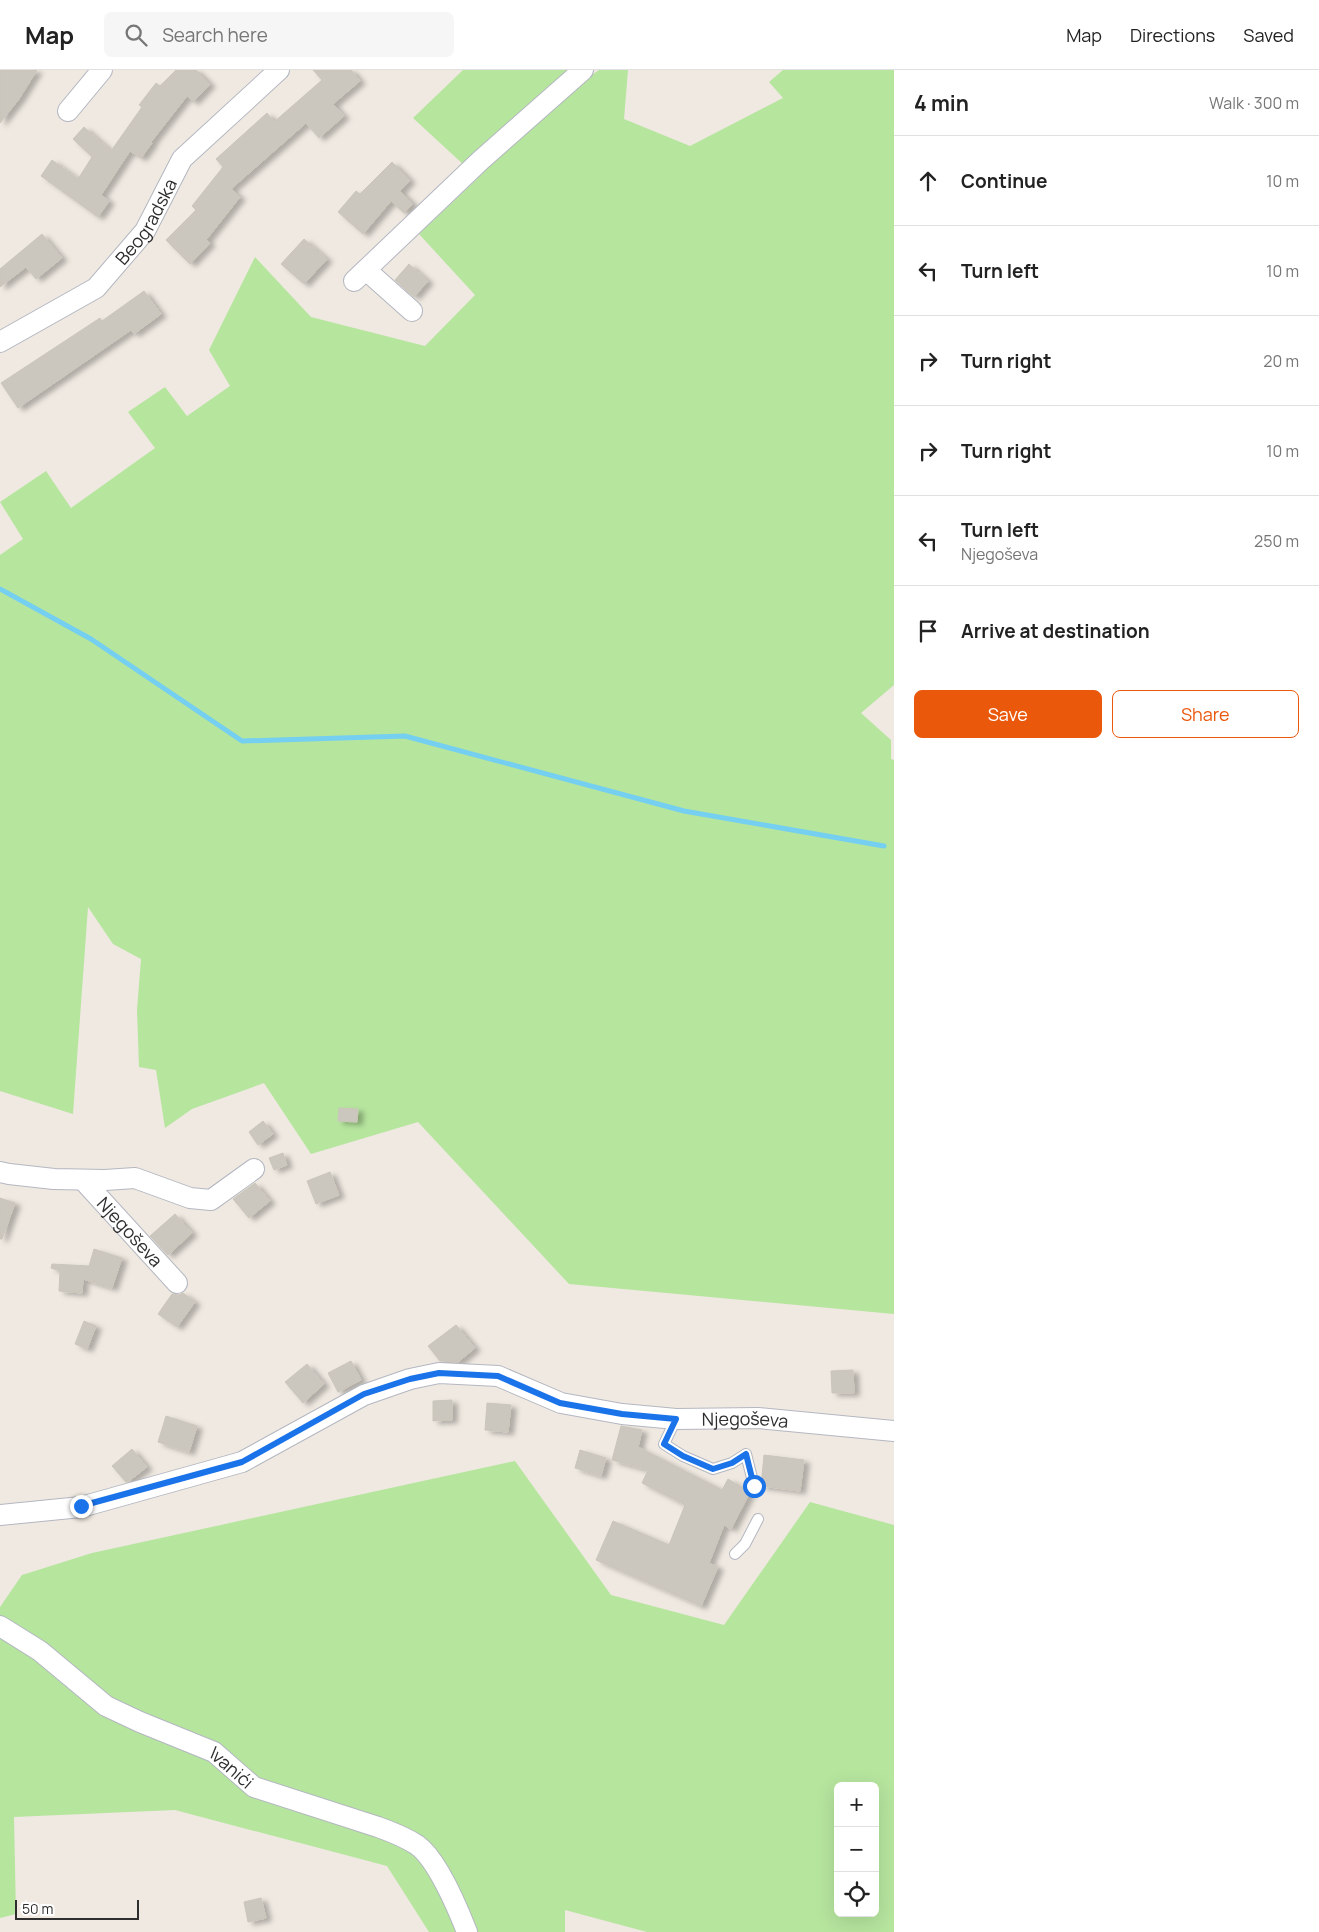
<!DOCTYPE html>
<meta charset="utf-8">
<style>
body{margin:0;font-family:Manrope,sans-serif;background:#f6f6f6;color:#222}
.controls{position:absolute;right:15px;bottom:15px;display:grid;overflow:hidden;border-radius:8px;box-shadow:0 5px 20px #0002}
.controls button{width:45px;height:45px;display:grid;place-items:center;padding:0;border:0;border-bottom:1px solid #e0e0e0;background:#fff;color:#222;font:25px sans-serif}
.scale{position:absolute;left:15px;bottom:12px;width:124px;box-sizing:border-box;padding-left:5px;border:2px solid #2e2e2e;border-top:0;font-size:14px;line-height:18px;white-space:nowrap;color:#2e2e2e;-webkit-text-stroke:4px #fff;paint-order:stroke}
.stop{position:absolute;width:15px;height:15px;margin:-11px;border:4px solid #1a73e8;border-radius:50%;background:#fff}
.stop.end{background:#1a73e8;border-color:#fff;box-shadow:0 1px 5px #0008}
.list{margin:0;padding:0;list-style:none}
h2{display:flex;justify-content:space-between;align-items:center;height:65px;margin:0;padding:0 20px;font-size:21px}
h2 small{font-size:16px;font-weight:400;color:#767676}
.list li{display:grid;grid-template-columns:32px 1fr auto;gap:15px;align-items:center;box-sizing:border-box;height:90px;padding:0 20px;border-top:1px solid #e0e0e0}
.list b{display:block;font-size:19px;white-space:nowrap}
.list p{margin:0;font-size:16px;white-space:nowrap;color:#767676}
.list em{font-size:16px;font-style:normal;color:#767676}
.actions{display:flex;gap:10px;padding:15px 20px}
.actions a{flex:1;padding:11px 0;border:1px solid #ea580c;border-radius:8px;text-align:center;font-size:18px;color:#ea580c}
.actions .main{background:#ea580c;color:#fff}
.icon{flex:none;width:28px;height:28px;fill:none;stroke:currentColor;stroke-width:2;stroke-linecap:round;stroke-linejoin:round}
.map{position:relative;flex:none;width:894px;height:1862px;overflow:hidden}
header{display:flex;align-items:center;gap:30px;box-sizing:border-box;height:70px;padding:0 25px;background:#fff;border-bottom:1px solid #e0e0e0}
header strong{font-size:24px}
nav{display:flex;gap:28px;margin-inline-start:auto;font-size:18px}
.search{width:350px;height:45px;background:#f6f6f6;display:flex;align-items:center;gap:12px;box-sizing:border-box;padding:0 18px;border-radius:8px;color:#767676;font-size:19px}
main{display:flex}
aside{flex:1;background:#fff}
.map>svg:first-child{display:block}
.green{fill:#b6e59e;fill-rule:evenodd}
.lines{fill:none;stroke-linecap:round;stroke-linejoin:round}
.stream{stroke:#75cff0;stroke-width:5}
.building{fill:#cbc7bf;stroke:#cbc5ba;filter:url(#shadow)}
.lane-casing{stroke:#b4b7c1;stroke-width:12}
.street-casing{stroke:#b4b7c1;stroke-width:22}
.lane{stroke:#fff;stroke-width:10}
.street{stroke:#fff;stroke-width:20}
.route{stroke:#1a73e8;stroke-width:6}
.labels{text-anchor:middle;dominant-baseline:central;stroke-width:4.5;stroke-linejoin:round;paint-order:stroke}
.street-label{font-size:18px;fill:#2e2e2e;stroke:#fff}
</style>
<header>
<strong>Map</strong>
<div class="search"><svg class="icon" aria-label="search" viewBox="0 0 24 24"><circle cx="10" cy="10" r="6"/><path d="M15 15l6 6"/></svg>Search here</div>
<nav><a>Map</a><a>Directions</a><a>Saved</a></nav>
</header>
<main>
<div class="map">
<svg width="894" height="1862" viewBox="0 0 894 1862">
<defs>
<filter id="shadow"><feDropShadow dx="5.5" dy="3" stdDeviation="2.5" flood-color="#0004"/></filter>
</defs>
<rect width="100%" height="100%" fill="#efe9e1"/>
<path class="green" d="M463 0H581L589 7 599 0H628L624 49 690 76 783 28 769 12 783 0H894V615L861 643 891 670V689L894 690V1244L569 1214 418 1052 311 1084 264 1013 192 1039 165 1058 156 1000 139 997 137 940 141 889 113 874 88 837 73 1044 0 1021V485L23 469 0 432 46 401 71 438 155 378 128 342 165 317 187 346 230 316 209 280 255 187 311 247 425 276 475 225 419 164 478 108 413 48Z
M515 1391 611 1525 724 1555 810 1432 894 1455V1862H647L565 1840V1862H429L387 1796 175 1740 14 1747 16 1844 0 1848V1537L22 1505 92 1483ZM838 1716H875V1843H838Z"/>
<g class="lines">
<path class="stream" d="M0 519 91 569 242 671 405 666 684 741 884 776"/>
</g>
<path class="building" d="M0 0H37L19 29 0 53Z
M176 0H196L210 14 193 32 187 26 151 72 152 73 141 88 130 81 101 125 109 131 98 147 41 106 52 90 78 109 92 87 73 69 84 57 111 81 142 37 139 35 156 13 160 16Z
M313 0H351L360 11 333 34 344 46 319 68 306 53 231 119 240 127 206 170 210 173 190 194 166 170 196 140 192 136 223 97 216 89 267 43 274 52 322 10Z
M392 92 410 110 400 121 413 134 404 143 391 131 363 164 338 142 356 121 360 124Z
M42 164 62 188 36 209 26 197 0 217V199Z
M304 169 327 189 304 214 281 194Z
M409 194 428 211 414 227 395 210Z
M144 221 161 244 134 264 131 260 18 338 1 313 100 248 102 251Z
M339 1038 358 1039 357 1052 338 1051Z
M263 1051 273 1064 258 1075 249 1062Z
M283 1083 287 1095 274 1100 269 1088Z
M330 1102 339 1125 316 1134 307 1111Z
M255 1113 270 1131 249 1148 233 1129Z
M0 1128 15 1133 2 1169H0Z
M175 1144 192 1163 168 1185 150 1166Z
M94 1179 122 1188 112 1218 83 1209 82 1223 59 1221 60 1201 51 1198 52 1194 89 1196Z
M183 1223 195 1232 177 1257 158 1244 172 1224 179 1225Z
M84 1251 96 1256 87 1279 75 1274Z
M456 1255 475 1278 458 1292 440 1291 428 1276Z
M351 1291 361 1310 338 1322 328 1303Z
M307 1294 324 1314 303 1333 285 1312Z
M853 1300 854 1323H832L831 1301Z
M452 1330V1350L433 1351V1331Z
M487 1333 511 1335 508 1362 485 1360Z
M166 1346 197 1356 189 1382 158 1372Z
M621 1356 642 1360 638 1377 722 1420 728 1409 750 1422 731 1459 724 1455 709 1493 718 1497 701 1536 596 1490 613 1451 669 1475 685 1435 642 1413 648 1400 612 1390Z
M132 1379 147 1397 129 1411 126 1412 112 1396Z
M580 1380 606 1388 601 1406 575 1398Z
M764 1385 804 1390 800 1421 761 1416Z
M261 1828 266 1848 248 1852 244 1832Z"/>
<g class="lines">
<g class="lane-casing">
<path id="lane" d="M676 1349 664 1374 683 1386 713 1399 732 1393 746 1384 754 1416
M735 1484 745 1474 758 1449"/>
</g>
<g class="street-casing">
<g id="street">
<path d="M68 41 102 0"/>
<path d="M366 200 412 241"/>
<path d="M354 211 481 90 583 0"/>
<path id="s1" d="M0 272 96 218 145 161 182 89 279 0"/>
<path d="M0 1102 9 1104 54 1109 105 1110 135 1108 190 1128 211 1130 254 1099"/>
<path id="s2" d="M83 1110 177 1213"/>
<path id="s3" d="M0 1445 81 1437 242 1392 364 1325 410 1309 439 1303 498 1306 561 1333 622 1344 676 1349 758 1348 894 1361"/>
<path id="s4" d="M0 1556 40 1581 106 1636 140 1652 214 1682 254 1717 378 1757C392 1762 405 1767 417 1775 437 1789 458 1839 467 1862"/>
</g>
</g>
<use href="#lane" class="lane"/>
<use href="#street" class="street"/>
</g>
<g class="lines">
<path class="route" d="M81 1436 242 1392 364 1324 410 1309 439 1303 498 1306 560 1333 622 1344 676 1349 664 1374 683 1386 713 1399 732 1393 746 1384 754 1416"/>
</g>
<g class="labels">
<g class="street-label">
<text stroke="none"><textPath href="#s1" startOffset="194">Beogradska</textPath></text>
<text stroke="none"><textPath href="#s2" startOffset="70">Njegoševa</textPath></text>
<text stroke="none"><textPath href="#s3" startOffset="779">Njegoševa</textPath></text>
<text stroke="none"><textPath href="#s4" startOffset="274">Ivanići</textPath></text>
</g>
</g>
</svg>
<div class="controls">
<button>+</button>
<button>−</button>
<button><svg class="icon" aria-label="locate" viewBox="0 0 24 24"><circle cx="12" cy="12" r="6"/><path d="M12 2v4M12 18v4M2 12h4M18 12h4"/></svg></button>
</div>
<div class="scale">50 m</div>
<div class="stop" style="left:754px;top:1416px"></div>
<div class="stop end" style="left:81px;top:1436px"></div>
</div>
<aside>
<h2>4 min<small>Walk · 300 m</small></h2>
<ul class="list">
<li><svg class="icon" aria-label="ahead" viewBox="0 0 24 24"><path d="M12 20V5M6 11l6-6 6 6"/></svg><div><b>Continue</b></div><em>10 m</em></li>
<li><svg class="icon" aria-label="left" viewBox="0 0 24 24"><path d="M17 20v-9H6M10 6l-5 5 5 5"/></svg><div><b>Turn left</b></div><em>10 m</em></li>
<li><svg class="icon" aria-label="right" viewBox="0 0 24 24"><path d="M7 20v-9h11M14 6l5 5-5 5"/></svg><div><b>Turn right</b></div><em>20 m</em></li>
<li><svg class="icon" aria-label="right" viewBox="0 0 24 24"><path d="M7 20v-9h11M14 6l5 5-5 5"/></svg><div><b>Turn right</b></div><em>10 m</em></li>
<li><svg class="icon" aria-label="left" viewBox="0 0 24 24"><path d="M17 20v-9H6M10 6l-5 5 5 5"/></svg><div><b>Turn left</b><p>Njegoševa</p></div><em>250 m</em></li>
<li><svg class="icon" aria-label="arrive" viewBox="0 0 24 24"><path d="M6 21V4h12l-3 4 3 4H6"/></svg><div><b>Arrive at destination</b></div></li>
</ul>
<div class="actions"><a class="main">Save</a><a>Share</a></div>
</aside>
</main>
